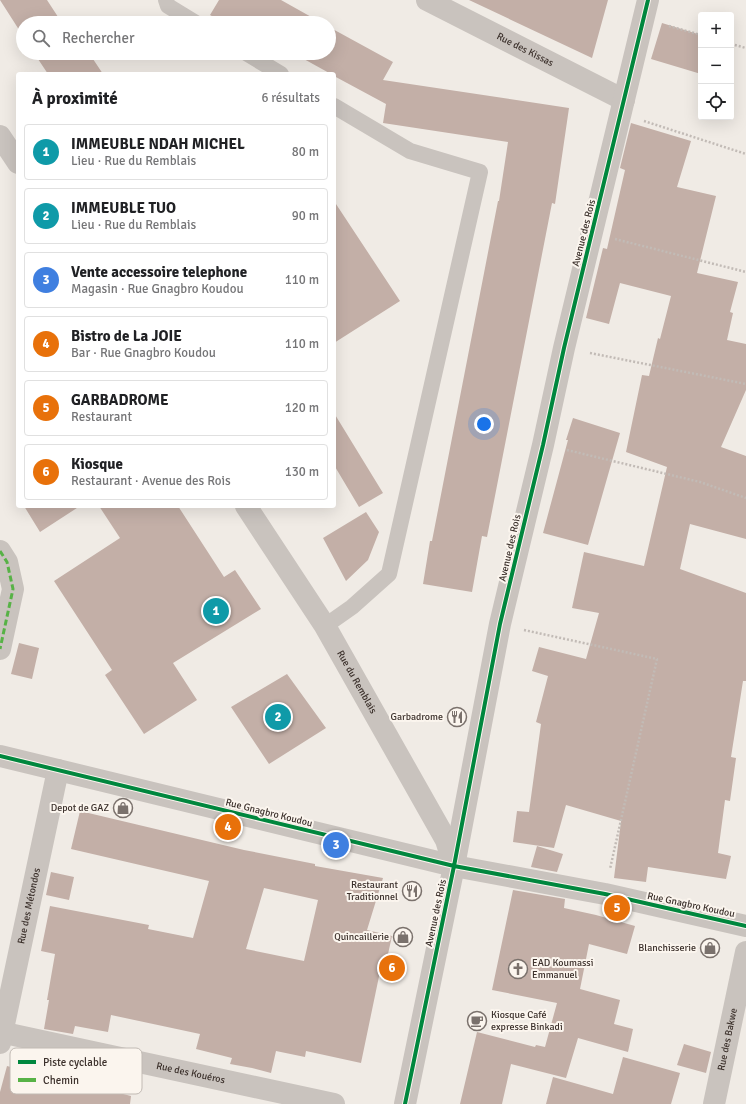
<!DOCTYPE html>
<html lang="fr">
<meta charset="utf-8">
<style>
body{margin:0;font-family:Signika,sans-serif;background:#f2f2f2;color:#202124}
.controls{position:absolute;right:12px;top:12px;display:grid;overflow:hidden;border-radius:4px;box-shadow:0 4px 16px #0002}
.controls button{width:36px;height:36px;display:grid;place-items:center;padding:0;border:0;border-bottom:1px solid #e0e0e0;background:#fff;color:#202124;font:20px sans-serif}
.you{position:absolute;left:484px;top:424px;width:14px;height:14px;margin:-10px;border:3px solid #fff;border-radius:50%;background:#1a73e8;box-shadow:0 0 0 6px #1a73e833}
.badge{display:grid;place-items:center;width:26px;height:26px;border-radius:50%;background:#2563eb;color:#fff;font-size:13px;font-weight:700}
.pin{position:absolute;translate:-50% -50%;border:2px solid #fff;box-shadow:0 1px 4px #0006}
.list{margin:0;padding:0;list-style:none}
h2{display:flex;justify-content:space-between;align-items:center;height:52px;margin:0;padding:0 16px;font-size:17px}
h2 small{font-size:13px;font-weight:400;color:#757577}
.list li{display:grid;grid-template-columns:26px 1fr auto;gap:12px;align-items:center;box-sizing:border-box;height:56px;margin:0 8px 8px;padding:0 8px;border:1px solid #e0e0e0;border-radius:4px}
.list b{display:block;font-size:15px;white-space:nowrap}
.list p{margin:0;font-size:13px;white-space:nowrap;color:#757577}
.list em{font-size:13px;font-style:normal;color:#757577}
.icon{flex:none;width:22px;height:22px;fill:none;stroke:currentColor;stroke-width:2;stroke-linecap:round;stroke-linejoin:round}
.map{position:relative;flex:none;width:746px;height:1104px;overflow:hidden}
.search{position:absolute;background:#fff;box-shadow:0 4px 16px #0002;left:16px;top:16px;width:320px;height:44px;display:flex;align-items:center;gap:10px;box-sizing:border-box;padding:0 14px;border-radius:22px;color:#757577;font-size:15px}
.panel{position:absolute;background:#fff;box-shadow:0 4px 16px #0002;left:16px;top:72px;width:320px;height:436px;border-radius:4px}
.map>svg:first-child{display:block}
.building{fill:#c3afa7;fill-rule:evenodd}
.lines{fill:none;stroke-linecap:round;stroke-linejoin:round}
.path{stroke:#c2bbb6;stroke-width:2.5;stroke-dasharray:2 2;stroke-linecap:butt}
.service{stroke:#c9c3be;stroke-width:16}
.minor{stroke:#c9c3be;stroke-width:22}
.tertiary{stroke:#c9c3be;stroke-width:22}
.quiet{stroke:#57b246;stroke-width:3;stroke-dasharray:6 3;stroke-linecap:butt}
.cycleway-casing{stroke:#fbf5ee;stroke-width:6}
.cycleway{stroke:#00873e;stroke-width:4}
.labels{text-anchor:middle;dominant-baseline:central;stroke-width:4;stroke-linejoin:round;paint-order:stroke}
.street-label{font-size:10px;fill:#3b302b;stroke:#fbf5ee}
.poi-label{font-size:10px;fill:#3b302b;stroke:#fbf5ee;text-anchor:end}
.key{fill:#fbf5ee;stroke:#c1bab4;stroke-width:1}
.key-label{font-size:11px;fill:#3b302b}
</style>
<div class="map">
<svg width="746" height="1104" viewBox="0 0 746 1104">
<rect width="100%" height="100%" fill="#f0ebe5"/>
<path class="building" d="M0 0H47L62 23H23V36Z
M219 0H281L322 23H224L210 15Z
M469 0H608L592 58Z
M662 23 701 35V74L651 59Z
M329 27 393 62 383 80 569 108 555 204 552 203 487 537 482 536 472 592 423 584 430 541H432L498 201H499L508 142 383 123 386 104 334 76V74H331L293 53H329Z
M34 53H89L103 74H48Z
M631 123 691 141 677 187 716 196 697 273 738 282 730 312 733 313 727 340 746 344V390L721 447 746 456V539L690 524 680 569 746 593V681H743L731 757 736 758 730 801 725 800 718 853 731 856 726 879 648 867 646 882 614 878 621 821 566 805 554 848 513 842 517 811 529 812 541 724 536 722 548 676 532 671 539 647 586 659 599 613 572 608 584 552 644 566 667 467 626 452 642 375 649 376 658 338 660 339 671 296 620 283 609 324 586 318 603 248 607 249 625 170 620 168Z
M334 201 400 301 334 343Z
M334 413 383 493 359 507 334 465Z
M573 418 620 433 588 545 543 533 568 440H566Z
M24 506H80L40 532Z
M99 506H178L224 577 235 570 261 609 173 663 197 700 144 734 105 675 112 670 54 581 120 538Z
M366 512 379 532 368 560 346 581 323 538Z
M19 643 39 648 32 679 11 674Z
M287 674 326 728 269 764 231 707Z
M80 811 244 850 315 864V866L383 878 367 930 392 936 386 963 382 962 361 1063 306 1051 305 1057 276 1051 271 1073 252 1068 230 1064 232 1058 196 1049 200 1034 111 1015 108 1032 75 1026 73 1034 44 1029 49 1000H47L55 954 41 951 50 906 149 925 148 929 193 938 209 881 71 849ZM264 888 318 900 304 961 246 949Z
M537 846 563 854 557 872 531 867Z
M51 872 74 877 69 900 46 895Z
M513 890 565 899 564 908 596 915 635 926 627 954 589 944 580 989 620 1000 614 1024 633 1029 628 1052 578 1038 566 1078 511 1064 502 1104H460L477 1032 535 1047 536 1045 545 1047 557 1003 492 990Z
M684 1044 711 1052 706 1073 677 1065Z
M623 1057 680 1073 671 1104H546L553 1077 613 1094Z
M7 1066 33 1073V1071L131 1096 130 1104H0V1092Z"/>
<g class="lines">
<path class="path" d="M669 26 701 35
M731 44 746 48
M644 121 746 154
M615 239 746 272
M590 353 746 384
M567 450 700 482 746 498
M524 630 657 659 610 869"/>
<path class="service" d="M166 0 168 6 196 23
M246 53 281 74
M325 626 352 607 389 574 480 172 410 151 334 106"/>
<g class="minor">
<path id="s1" d="M427 0 624 100"/>
<path d="M0 551 7 562 13 589 0 649"/>
<path d="M0 756 454 866 605 894 746 926"/>
<path d="M454 866 500 624 543 445 564 348 648 0"/>
<path id="s2" d="M0 1032 334 1104"/>
<path id="s3" d="M0 1043 58 770"/>
<path id="s4" d="M714 1104 746 952"/>
</g>
<g class="tertiary">
<path d="M0 136 18 163"/>
<path id="s5" d="M246 506 325 626 446 840 454 866 405 1104"/>
</g>
<path class="quiet" d="M0 551 7 562 13 589 0 649"/>
<g class="cycleway-casing">
<path id="cycleway" d="M0 756 454 866 605 894 746 926
M405 1104 454 866 500 624 543 445 564 348 648 0"/>
</g>
<use href="#cycleway" class="cycleway"/>
</g>
<defs>
<g id="restaurant-ring" transform="scale(1)"><circle r="9.5" fill="#fbf5ee" stroke="#7a716c" stroke-width="1.5"/><path d="M-5-6h1v4h1v-4h1v4h1v-4h1v5L-1.5 .5V6h-2V.5L-5-1ZM5-6V6H3V1.5H1.5Q1.5-4 5-6Z" fill="#7a716c"/></g>
<g id="shop-ring" transform="scale(1)"><circle r="9.5" fill="#fbf5ee" stroke="#7a716c" stroke-width="1.5"/><path d="M-5-2.5h2.3a2.7 3.5 0 0 1 5.4 0H5L5.5 6h-11ZM-1.5-2.5h3a1.5 2.3 0 0 0-3 0Z" fill="#7a716c"/></g>
<g id="church-ring" transform="scale(1)"><circle r="9.5" fill="#fbf5ee" stroke="#7a716c" stroke-width="1.5"/><path d="M-1.2-6h2.4v3.5h3.3v2.4h-3.3V6h-2.4V-.1h-3.3v-2.4h3.3Z" fill="#7a716c"/></g>
<g id="cafe-ring" transform="scale(1)"><circle r="9.5" fill="#fbf5ee" stroke="#7a716c" stroke-width="1.5"/><path d="M-5.5-4.5H6V0H3Q3 3.5 0 3.5H-2.5Q-5.5 3.5-5.5 0ZM3-3.2v2h1.7v-2ZM-6 4.5H4V6H-6Z" fill="#7a716c"/></g>
</defs>
<g fill-rule="evenodd">
<use href="#restaurant-ring" x="457" y="717"/>
<use href="#shop-ring" x="123" y="808"/>
<use href="#restaurant-ring" x="412" y="891"/>
<use href="#shop-ring" x="403" y="937"/>
<use href="#shop-ring" x="710" y="948"/>
<use href="#church-ring" x="518" y="969"/>
<use href="#cafe-ring" x="477" y="1021"/>
</g>
<g class="labels">
<g class="street-label">
<text stroke="none"><textPath href="#s1" startOffset="110">Rue des Kissas</textPath></text>
<text transform="translate(584 233) rotate(-76)">Avenue des Rois</text>
<text transform="translate(510 548) rotate(-77)">Avenue des Rois</text>
<text stroke="none"><textPath href="#s5" startOffset="208">Rue du Remblais</textPath></text>
<text transform="translate(269 813) rotate(14)">Rue Gnagbro Koudou</text>
<text transform="translate(691 905) rotate(12)">Rue Gnagbro Koudou</text>
<text stroke="none"><textPath href="#s3" startOffset="140">Rue des Métondos</textPath></text>
<text transform="translate(436 913) rotate(-78)">Avenue des Rois</text>
<text stroke="none"><textPath href="#s4" startOffset="66">Rue des Bakwe</textPath></text>
<text stroke="none"><textPath href="#s2" startOffset="195">Rue des Kouéros</textPath></text>
</g>
<g class="poi-label">
<text x="443" y="717">Garbadrome</text>
<text x="109" y="808">Depot de GAZ</text>
<text x="398" y="885">Restaurant<tspan x="398" dy="12">Traditionnel</tspan></text>
<text x="389" y="937">Quincaillerie</text>
<text x="696" y="948">Blanchisserie</text>
<text x="532" y="963" text-anchor="start">EAD Koumassi<tspan x="532" dy="12">Emmanuel</tspan></text>
<text x="491" y="1015" text-anchor="start">Kiosque Café<tspan x="491" dy="12">expresse Binkadi</tspan></text>
</g>
</g>
<rect x="10" y="1048" width="132" height="46" rx="6" class="key"/>
<rect x="18" y="1060" width="18" height="4" fill="#00873e"/>
<rect x="18" y="1078" width="18" height="4" fill="#57b246"/>
<g class="key-label">
<text x="43" y="1066">Piste cyclable</text>
<text x="43" y="1084">Chemin</text>
</g>
</svg>
<div class="controls">
<button>+</button>
<button>−</button>
<button><svg class="icon" aria-label="locate" viewBox="0 0 24 24"><circle cx="12" cy="12" r="6"/><path d="M12 2v4M12 18v4M2 12h4M18 12h4"/></svg></button>
</div>
<div class="you"></div>
<div class="pin badge" style="left:216px;top:611px;background:#0f9aa8">1</div>
<div class="pin badge" style="left:278px;top:717px;background:#0f9aa8">2</div>
<div class="pin badge" style="left:336px;top:845px;background:#3f7fe0">3</div>
<div class="pin badge" style="left:228px;top:827px;background:#e8710a">4</div>
<div class="pin badge" style="left:617px;top:908px;background:#e8710a">5</div>
<div class="pin badge" style="left:392px;top:968px;background:#e8710a">6</div>
<div class="search"><svg class="icon" aria-label="search" viewBox="0 0 24 24"><circle cx="10" cy="10" r="6"/><path d="M15 15l6 6"/></svg>Rechercher</div>
<section class="panel">
<h2>À proximité<small>6 résultats</small></h2>
<ul class="list">
<li><span class="badge" style="background:#0f9aa8">1</span><div><b>IMMEUBLE NDAH MICHEL</b><p>Lieu · Rue du Remblais</p></div><em>80 m</em></li>
<li><span class="badge" style="background:#0f9aa8">2</span><div><b>IMMEUBLE TUO</b><p>Lieu · Rue du Remblais</p></div><em>90 m</em></li>
<li><span class="badge" style="background:#3f7fe0">3</span><div><b>Vente accessoire telephone</b><p>Magasin · Rue Gnagbro Koudou</p></div><em>110 m</em></li>
<li><span class="badge" style="background:#e8710a">4</span><div><b>Bistro de La JOIE</b><p>Bar · Rue Gnagbro Koudou</p></div><em>110 m</em></li>
<li><span class="badge" style="background:#e8710a">5</span><div><b>GARBADROME</b><p>Restaurant</p></div><em>120 m</em></li>
<li><span class="badge" style="background:#e8710a">6</span><div><b>Kiosque</b><p>Restaurant · Avenue des Rois</p></div><em>130 m</em></li>
</ul>
</section>
</div>
